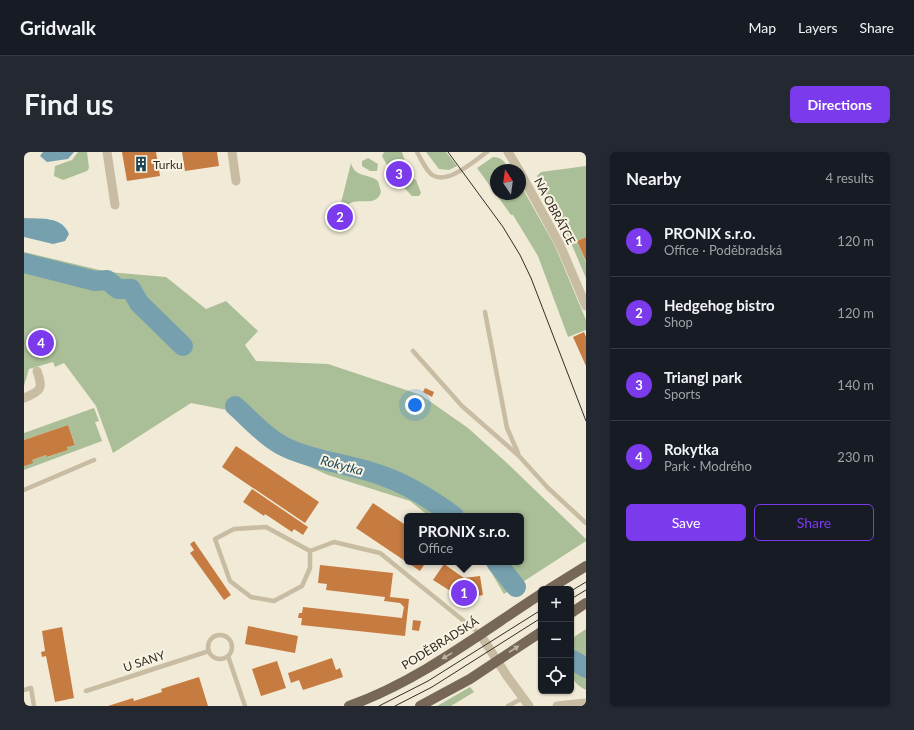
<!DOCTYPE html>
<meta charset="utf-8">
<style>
body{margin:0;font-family:Lato,sans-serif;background:#242831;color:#f1f3f6}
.controls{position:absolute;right:12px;bottom:12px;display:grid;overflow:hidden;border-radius:6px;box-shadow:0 1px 3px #0004}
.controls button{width:36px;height:36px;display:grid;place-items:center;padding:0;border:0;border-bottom:1px solid #363941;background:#171b24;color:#f1f3f6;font:20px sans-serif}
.compass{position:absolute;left:466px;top:12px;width:36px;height:36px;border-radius:50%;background:#171b24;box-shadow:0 1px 3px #0004;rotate:347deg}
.you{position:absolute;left:391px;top:253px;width:14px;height:14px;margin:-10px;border:3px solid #fff;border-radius:50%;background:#1a73e8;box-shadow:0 0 0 6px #1a73e833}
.badge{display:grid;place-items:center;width:26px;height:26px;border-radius:50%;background:#7c3aed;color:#fff;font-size:13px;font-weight:700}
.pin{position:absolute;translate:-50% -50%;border:2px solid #fff;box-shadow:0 1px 4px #0006}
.popup{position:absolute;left:380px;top:361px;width:120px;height:52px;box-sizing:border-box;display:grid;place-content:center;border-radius:6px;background:#171b24;filter:drop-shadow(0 1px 3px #0005);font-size:13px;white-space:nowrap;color:#9ea1a6}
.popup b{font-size:15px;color:#f1f3f6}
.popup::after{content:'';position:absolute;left:50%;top:100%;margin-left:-8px;border:8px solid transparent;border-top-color:#171b24}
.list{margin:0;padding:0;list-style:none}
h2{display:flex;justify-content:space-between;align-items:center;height:52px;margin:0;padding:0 16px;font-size:17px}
h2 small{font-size:13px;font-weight:400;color:#9ea1a6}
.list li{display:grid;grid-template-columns:26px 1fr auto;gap:12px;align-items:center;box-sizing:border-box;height:72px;padding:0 16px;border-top:1px solid #363941}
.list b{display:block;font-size:15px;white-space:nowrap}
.list p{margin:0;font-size:13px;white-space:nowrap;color:#9ea1a6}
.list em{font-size:13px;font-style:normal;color:#9ea1a6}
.actions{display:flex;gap:8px;padding:12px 16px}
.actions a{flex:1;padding:9px 0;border:1px solid #7c3aed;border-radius:6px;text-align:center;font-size:14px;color:#7c3aed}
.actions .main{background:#7c3aed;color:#fff}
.icon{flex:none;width:22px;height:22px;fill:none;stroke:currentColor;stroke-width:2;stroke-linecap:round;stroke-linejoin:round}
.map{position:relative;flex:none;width:562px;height:554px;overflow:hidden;border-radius:6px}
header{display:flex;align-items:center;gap:24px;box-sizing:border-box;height:56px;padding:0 20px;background:#171b24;border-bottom:1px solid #363941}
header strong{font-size:19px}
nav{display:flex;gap:22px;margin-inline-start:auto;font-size:14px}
.intro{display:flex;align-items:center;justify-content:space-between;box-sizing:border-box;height:96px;padding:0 24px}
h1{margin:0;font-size:28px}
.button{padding:10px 18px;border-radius:6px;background:#7c3aed;color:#fff;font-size:14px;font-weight:700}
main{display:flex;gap:24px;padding:0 24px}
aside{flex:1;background:#171b24;border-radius:6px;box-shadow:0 1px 3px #0004}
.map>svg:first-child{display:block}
.green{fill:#aabf97}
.water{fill:#76a0ae}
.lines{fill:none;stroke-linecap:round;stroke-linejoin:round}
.river{stroke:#76a0ae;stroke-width:20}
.building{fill:#c67b40}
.service{stroke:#c8bca3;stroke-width:4.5}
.minor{stroke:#c8bca3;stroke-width:9}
.primary{stroke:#766756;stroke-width:10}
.tram{stroke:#342d25;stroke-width:1}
.oneway{fill:#beb4a4}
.labels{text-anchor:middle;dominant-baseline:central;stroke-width:4;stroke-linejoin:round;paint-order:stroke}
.poi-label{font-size:12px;fill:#342d25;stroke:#f9f3e3;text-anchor:start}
.street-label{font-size:12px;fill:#342d25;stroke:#f9f3e3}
.water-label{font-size:13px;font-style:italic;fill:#1b4555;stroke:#f9f3e3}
</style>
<header>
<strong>Gridwalk</strong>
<nav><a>Map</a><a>Layers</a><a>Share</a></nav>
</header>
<div class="intro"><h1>Find us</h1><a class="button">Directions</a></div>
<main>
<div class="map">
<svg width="562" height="554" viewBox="0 0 562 554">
<rect width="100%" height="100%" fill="#f1ead7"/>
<path class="green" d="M54 0H63L65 16 63 19 39 28 30 24 31 14 48 8Z
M360 0H378L381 9V21L383 24 392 28 397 41 395 44H388L369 24 358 4Z
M402 0H422L433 14 425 18 415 17Z
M469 5C478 5 481 10 485 18H472V42H496V32L531 94 562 168V178L544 185 514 104 489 63H487L453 16Z
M344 6 354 12 353 19H346L338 14V9Z
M327 11C331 26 344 21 354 29L357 40C353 54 339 47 329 50 324 52 319 56 315 59Z
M562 14V85L553 89 562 110V126L544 84 513 24 517 20Z
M0 100 84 120 142 125 182 157 202 149 234 179 221 193 232 209 304 212 397 243 444 276 483 311 562 387V389L480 442 461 410H497V364H405L386 349 304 323 254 301 203 258 167 251 89 301 72 254 40 211 31 215 29 210 5 217 0 234Z
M70 256 75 269 71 270 78 289 0 318V314L8 308 22 303 24 305 44 298 43 295 51 292 44 273 0 288V281Z
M562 477V505L547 495V487Z
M547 515 562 520V538C551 533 547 526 547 515Z
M446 535 450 540 427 554H413Z"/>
<path class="water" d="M19 0H50L44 7 23 10 16 4Z
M0 66C17 67 38 64 45 82L41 89 29 92 0 85Z"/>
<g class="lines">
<path class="river" d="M0 111 71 129 83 128 94 137H107L115 151 159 194
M211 254C227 268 243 287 263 296 293 310 328 312 359 324 385 333 408 348 430 364
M472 410 492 435
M547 507 562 516"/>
</g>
<path class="building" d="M98 0H132L136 24 103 29Z
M158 0H193L195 14 161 19Z
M312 58 322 61 320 70 317 69 316 73 308 71Z
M562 85V109L553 89Z
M560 180 562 185V214L549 185Z
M401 236 410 240 408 245 399 240Z
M44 273 51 293 43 295 44 298 23 305 22 303 8 308 9 311 0 314V288Z
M212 294 295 350 281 371 198 315Z
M228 337 284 375 279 383 270 377 268 380 241 362 240 364 219 350Z
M349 351 383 374V410H402L396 419 332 376Z
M170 389 207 443 200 448 166 401 170 398 166 392Z
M420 412 440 426 456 424 459 443 447 445H436L409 428Z
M296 413 369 421 366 445 385 447 381 484 277 473 278 466H274L275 461H278L279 455 378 466 380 455 376 451 360 449 361 445 302 438 303 432 294 431Z
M389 468 397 469 395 479 388 478Z
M224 474 274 484 271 501 221 492Z
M38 475 50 546 31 550 22 504 18 505 17 500 21 499 18 479Z
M308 506 312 518 316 516 319 525 279 538 275 528 267 531 264 521Z
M253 509 262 536 237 544 228 517Z
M175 525 184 554H84L109 546 110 549 138 540 137 537Z"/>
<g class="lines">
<path class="service" d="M393 0C397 7 401 16 406 21 421 36 450 9 463 0
M461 160 483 276 494 301
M389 199 438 254 495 304 524 336 562 371
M0 338 70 308
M286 399V416L278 434 250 449 227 445 206 429 191 387 210 377 242 375 286 399 310 390 356 401 456 482
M184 495a12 12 0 1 1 24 0a12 12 0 1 1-24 0Z
M204 504 221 554
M0 538 7 536 10 554
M62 539 185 499
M484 554 499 546"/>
<path class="minor" d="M83 0 91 53
M208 0 212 29
M484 0 495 18
M496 20 536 93 562 154
M0 246C18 239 19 236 13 219
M456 482 483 524 505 554
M533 554 562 551"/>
<path class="primary" d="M525 437 562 414
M547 461 562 451
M325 554C395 529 455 482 517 442
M396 554 446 527 517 480"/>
<path class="tram" d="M424 0 479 75 496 103 507 126 562 269
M547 439 562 430
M547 447 562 438
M355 554 404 529 517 458
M371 554 408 535 517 466"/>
</g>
<defs><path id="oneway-solid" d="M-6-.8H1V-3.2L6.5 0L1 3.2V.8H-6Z"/></defs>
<g class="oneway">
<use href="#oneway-solid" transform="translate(490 497) rotate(-33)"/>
<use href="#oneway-solid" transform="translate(423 504) rotate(149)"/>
</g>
<defs>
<g id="building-bare" transform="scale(1.2)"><path d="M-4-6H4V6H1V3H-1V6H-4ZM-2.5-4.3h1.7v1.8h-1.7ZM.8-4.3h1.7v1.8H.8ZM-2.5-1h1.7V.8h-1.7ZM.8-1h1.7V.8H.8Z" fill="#1b4555" stroke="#f9f3e3" stroke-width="2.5" paint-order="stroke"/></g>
</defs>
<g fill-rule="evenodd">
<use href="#building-bare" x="117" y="12"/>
</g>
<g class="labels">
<g class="poi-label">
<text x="129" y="12">Turku</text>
</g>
<g class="street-label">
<text transform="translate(531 59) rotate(62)">NA OBRÁTCE</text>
<text transform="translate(416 491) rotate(-32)">PODĚBRADSKÁ</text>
<text transform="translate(120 509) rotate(-18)">U SANY</text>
</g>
<g class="water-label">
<text transform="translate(318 313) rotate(15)">Rokytka</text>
</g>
</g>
</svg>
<div class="controls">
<button>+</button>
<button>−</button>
<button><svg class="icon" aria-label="locate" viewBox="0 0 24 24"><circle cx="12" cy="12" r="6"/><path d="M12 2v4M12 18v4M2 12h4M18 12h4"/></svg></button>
</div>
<svg class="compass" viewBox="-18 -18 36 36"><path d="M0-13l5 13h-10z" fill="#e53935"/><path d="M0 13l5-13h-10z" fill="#9ea1a6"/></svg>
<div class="you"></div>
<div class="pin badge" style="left:440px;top:441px">1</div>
<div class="popup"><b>PRONIX s.r.o.</b>Office</div>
<div class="pin badge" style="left:316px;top:65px">2</div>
<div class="pin badge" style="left:375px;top:22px">3</div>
<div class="pin badge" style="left:17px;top:191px">4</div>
</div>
<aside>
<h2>Nearby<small>4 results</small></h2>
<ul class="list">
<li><span class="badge">1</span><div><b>PRONIX s.r.o.</b><p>Office · Poděbradská</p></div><em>120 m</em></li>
<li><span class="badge">2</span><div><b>Hedgehog bistro</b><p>Shop</p></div><em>120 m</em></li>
<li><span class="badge">3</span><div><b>Triangl park</b><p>Sports</p></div><em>140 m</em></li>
<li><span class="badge">4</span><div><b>Rokytka</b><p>Park · Modrého</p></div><em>230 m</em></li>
</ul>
<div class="actions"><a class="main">Save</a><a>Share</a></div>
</aside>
</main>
